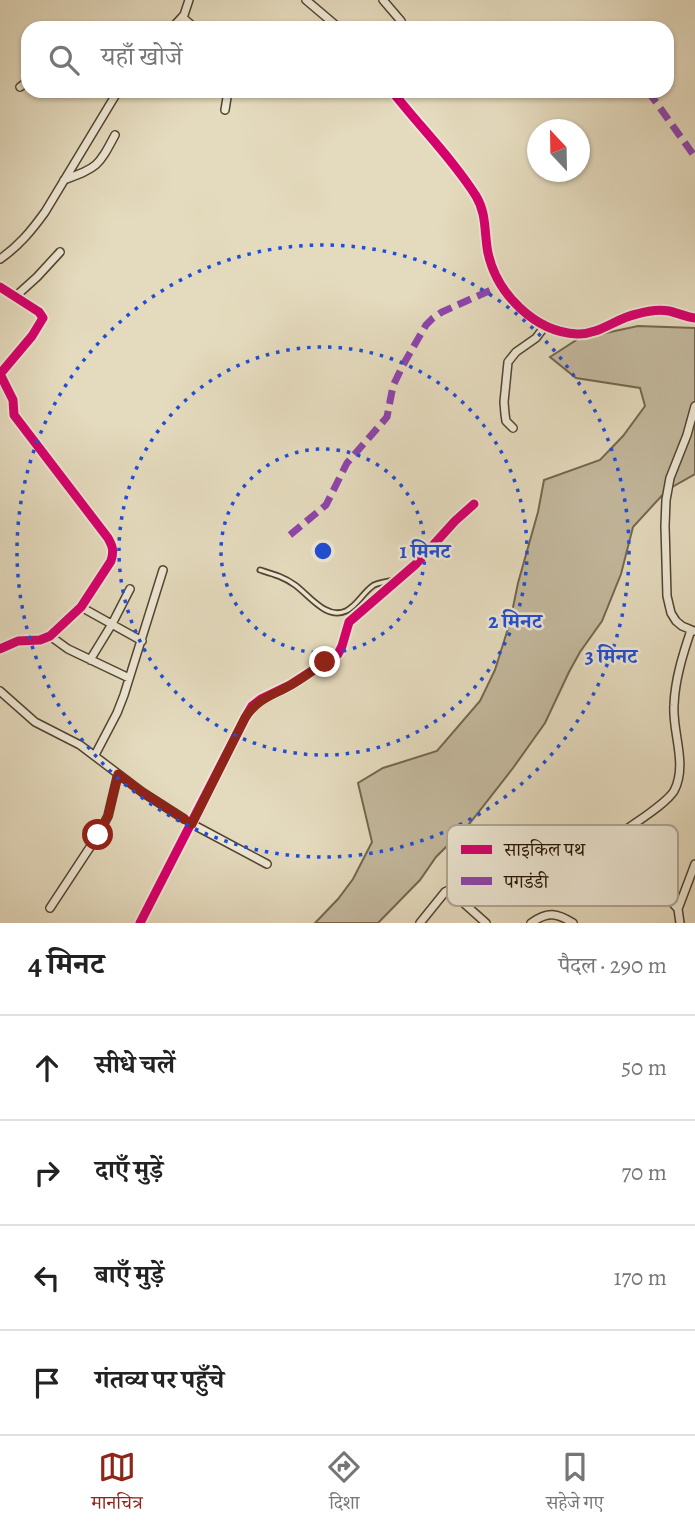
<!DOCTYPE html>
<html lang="hi">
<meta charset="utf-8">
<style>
body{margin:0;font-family:Alegreya,"Noto Serif Devanagari",serif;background:#f2f2f2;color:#222}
.compass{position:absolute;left:527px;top:119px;width:63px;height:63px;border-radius:50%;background:#fff;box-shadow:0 2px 5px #0004;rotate:338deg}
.stop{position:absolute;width:21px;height:21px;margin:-16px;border:5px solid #8f2418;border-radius:50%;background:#fff}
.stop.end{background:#8f2418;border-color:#fff;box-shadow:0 2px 7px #0008}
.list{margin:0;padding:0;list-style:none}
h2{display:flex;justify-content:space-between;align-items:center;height:91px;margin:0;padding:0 28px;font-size:30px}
h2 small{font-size:23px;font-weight:400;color:#767676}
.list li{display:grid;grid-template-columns:46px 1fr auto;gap:21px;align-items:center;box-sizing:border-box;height:105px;padding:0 28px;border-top:2px solid #e0e0e0}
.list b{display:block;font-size:26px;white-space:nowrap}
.list em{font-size:23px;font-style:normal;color:#767676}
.icon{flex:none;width:38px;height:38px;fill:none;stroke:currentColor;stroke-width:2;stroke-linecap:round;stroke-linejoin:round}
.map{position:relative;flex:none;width:695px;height:923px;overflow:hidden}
.search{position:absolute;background:#fff;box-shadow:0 2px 5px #0004;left:21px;right:21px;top:21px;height:77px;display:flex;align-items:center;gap:18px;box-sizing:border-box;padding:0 24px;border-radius:21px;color:#767676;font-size:26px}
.sheet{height:511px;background:#fff}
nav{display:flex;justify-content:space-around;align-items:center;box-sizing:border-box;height:98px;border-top:2px solid #e0e0e0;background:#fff;font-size:19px;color:#767676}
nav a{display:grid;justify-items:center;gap:4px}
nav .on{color:#8f2418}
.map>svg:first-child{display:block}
.green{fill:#c3b89d;stroke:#73664f;stroke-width:2}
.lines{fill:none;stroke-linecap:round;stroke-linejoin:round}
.service-casing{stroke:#534530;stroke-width:7}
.minor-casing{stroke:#534530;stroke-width:10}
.service{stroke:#ede7d4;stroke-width:3.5}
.minor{stroke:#ede7d4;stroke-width:7}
.quiet{stroke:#8e44ad;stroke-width:7;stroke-dasharray:14 7;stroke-linecap:butt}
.cycleway-casing{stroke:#ede7d4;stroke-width:13}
.cycleway{stroke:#d6006c;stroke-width:9}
.route{stroke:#8f2418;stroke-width:9}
.ring{fill:none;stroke:#1d4ed8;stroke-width:3.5;stroke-dasharray:3.5 7}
.key{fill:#ede7d4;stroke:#b0a795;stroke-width:2}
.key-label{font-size:19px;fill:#231301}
.centre{fill:#1d4ed8;stroke:#ede7d4;stroke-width:3.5}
.ring-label{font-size:21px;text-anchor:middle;font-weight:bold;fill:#1d4ed8;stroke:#ede7d4;stroke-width:5;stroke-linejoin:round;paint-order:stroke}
</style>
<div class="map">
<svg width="695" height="923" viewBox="0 0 695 923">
<rect width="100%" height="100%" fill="#e4dabd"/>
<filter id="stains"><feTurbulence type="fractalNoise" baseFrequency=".00286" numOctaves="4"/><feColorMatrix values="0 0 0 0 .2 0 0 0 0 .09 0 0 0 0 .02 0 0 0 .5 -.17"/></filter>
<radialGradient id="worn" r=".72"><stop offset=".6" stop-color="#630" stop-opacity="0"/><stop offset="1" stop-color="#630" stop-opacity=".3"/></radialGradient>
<path class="green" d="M638 326 695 328V474L667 490 633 527 621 574 602 621 580 652 569 672 545 723 513 768 470 823 436 857 420 880 378 923H315L338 899 353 879 372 842 358 783 383 768 437 751 480 701 495 670 510 622 518 583 538 512 544 480 600 460 623 436 645 406 640 388 576 378 550 357 578 339Z"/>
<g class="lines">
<g class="service-casing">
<path id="service" d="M260 570C273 574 284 577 295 585 309 595 326 620 346 611 358 605 363 592 374 585 381 582 389 581 396 580"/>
</g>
<g class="minor-casing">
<path id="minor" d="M306 0 339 28
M383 0 401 21
M182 17 195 28
M172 28 184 15 189 0
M20 87 28 81
M392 91C419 126 452 158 476 196 487 214 484 233 488 253 497 294 535 332 577 334 599 335 616 318 637 314 647 311 659 309 669 311 678 313 686 317 695 318
M169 93 170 91
M225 110 228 91
M64 180C98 167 98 167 115 135
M0 259C19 246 32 230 45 212L118 91
M0 287 39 312 43 318 32 336 0 374 13 400 14 415 108 538C113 547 114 551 111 561L81 607 50 636 40 640 18 641 0 649
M16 296 37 277 60 252
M513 428 506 421 505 414 504 402 508 362 516 352 536 338 545 326
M81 607 142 641
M694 631 682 626 676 621 671 613 667 596 665 526 666 500 670 478 687 435 695 406
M50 636 68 649 129 678
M90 660 112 624 130 589
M0 691 35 722 80 745 142 792 192 824 267 864
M95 755 117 713 124 695 163 570
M50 908 98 835 108 816 118 774
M678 909 623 848 619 840 623 832C636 822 666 804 674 791 688 764 672 733 674 705 675 679 683 654 691 630
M140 923 245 718 252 706 261 699 290 685 338 654 342 646 349 622 416 564 455 521 474 504
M420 923 445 892 449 890 486 923
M531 923C548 911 557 913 573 923
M680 923 678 909 695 864"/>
</g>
<use href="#service" class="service"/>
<use href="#minor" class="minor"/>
<path class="quiet" d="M648 91 695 157
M290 535 326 505 347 463 387 417 393 386 403 365 426 325 433 318 442 312 502 285"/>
<g class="cycleway-casing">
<path id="cycleway" d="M392 91C419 126 452 158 476 196 487 214 484 233 488 253 497 294 535 332 577 334 599 335 616 318 637 314 647 311 659 309 669 311 678 313 686 317 695 318
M0 287 39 312 43 318 32 336 0 374 13 400 14 415 108 538C113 547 114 551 111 561L81 607 50 636 40 640 18 641 0 649
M140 923 245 718 252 706 261 699 290 685 338 654 342 646 349 622 416 564 455 521 474 504"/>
</g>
<use href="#cycleway" class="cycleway"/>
</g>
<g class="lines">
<path class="route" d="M98 835 108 816 118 774 142 792 192 824 245 718C258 698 272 696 291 685 303 678 314 670 325 662"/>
</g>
<g class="ring">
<circle cx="323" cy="551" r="102"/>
<circle cx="323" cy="551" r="204"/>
<circle cx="323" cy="551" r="306"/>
</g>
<rect x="447" y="825" width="231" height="81" rx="10" class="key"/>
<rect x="461" y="845" width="31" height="9" fill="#d6006c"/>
<rect x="461" y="877" width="31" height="8" fill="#8e44ad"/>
<g class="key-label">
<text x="504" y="856">साइकिल पथ</text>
<text x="504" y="888">पगडंडी</text>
</g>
<circle cx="323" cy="551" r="10" class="centre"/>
<g class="ring-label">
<text x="425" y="558">1 मिनट</text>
<text x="515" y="628">2 मिनट</text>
<text x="611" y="663">3 मिनट</text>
</g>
<rect width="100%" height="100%" filter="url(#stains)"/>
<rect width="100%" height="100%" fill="url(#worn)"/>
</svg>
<svg class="compass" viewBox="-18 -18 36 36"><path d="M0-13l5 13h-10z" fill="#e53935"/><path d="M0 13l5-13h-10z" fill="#767676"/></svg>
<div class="stop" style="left:98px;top:835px"></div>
<div class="stop end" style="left:325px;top:662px"></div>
<div class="search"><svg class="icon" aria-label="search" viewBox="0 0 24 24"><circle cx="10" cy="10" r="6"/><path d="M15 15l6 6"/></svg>यहाँ खोजें</div>
</div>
<section class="sheet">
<h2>4 मिनट<small>पैदल · 290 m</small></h2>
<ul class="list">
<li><svg class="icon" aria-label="ahead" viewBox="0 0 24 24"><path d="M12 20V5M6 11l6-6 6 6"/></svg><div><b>सीधे चलें</b></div><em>50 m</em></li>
<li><svg class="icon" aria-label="right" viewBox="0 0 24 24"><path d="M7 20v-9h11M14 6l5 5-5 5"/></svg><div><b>दाएँ मुड़ें</b></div><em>70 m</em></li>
<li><svg class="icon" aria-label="left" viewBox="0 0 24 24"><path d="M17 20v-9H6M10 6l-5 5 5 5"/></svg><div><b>बाएँ मुड़ें</b></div><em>170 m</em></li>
<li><svg class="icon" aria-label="arrive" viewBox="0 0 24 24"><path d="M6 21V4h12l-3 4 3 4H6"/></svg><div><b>गंतव्य पर पहुँचे</b></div></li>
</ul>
</section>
<nav>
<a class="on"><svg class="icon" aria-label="map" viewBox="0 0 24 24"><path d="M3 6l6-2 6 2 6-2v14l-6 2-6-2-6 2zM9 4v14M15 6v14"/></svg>मानचित्र</a>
<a><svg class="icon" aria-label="directions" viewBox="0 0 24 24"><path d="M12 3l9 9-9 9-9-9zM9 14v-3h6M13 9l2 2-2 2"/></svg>दिशा</a>
<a><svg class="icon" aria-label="saved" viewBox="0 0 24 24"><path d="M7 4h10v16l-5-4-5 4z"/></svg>सहेजे गए</a>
</nav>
